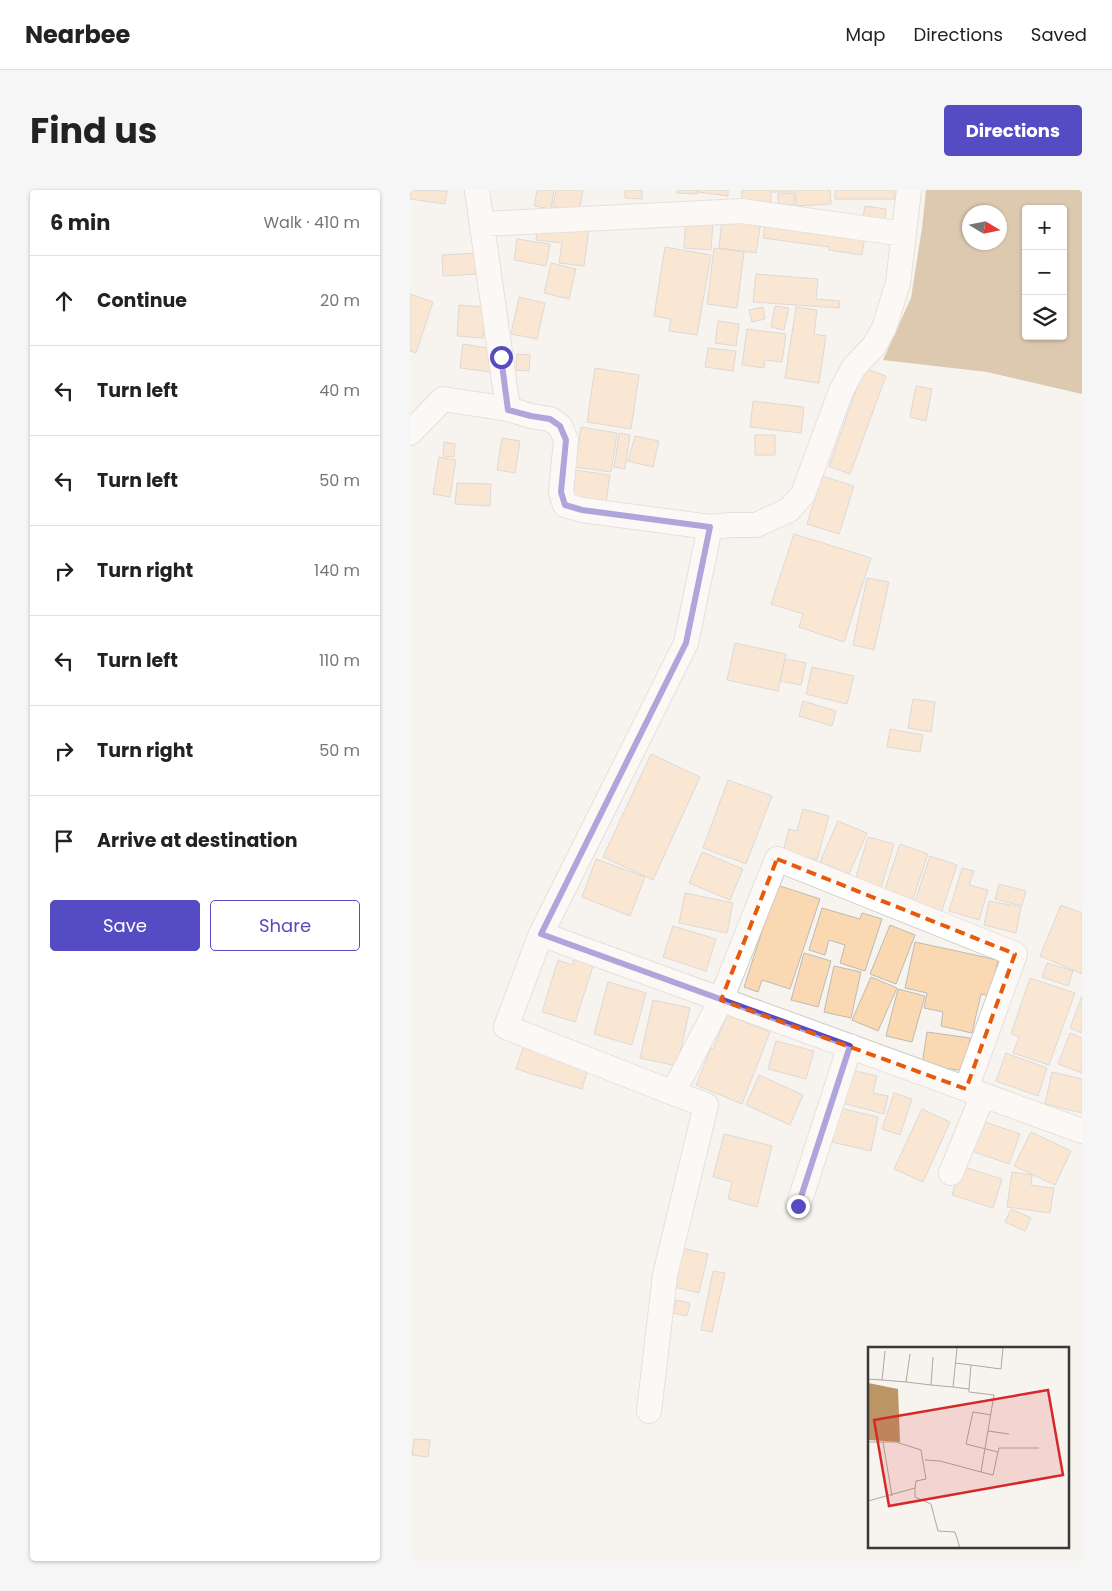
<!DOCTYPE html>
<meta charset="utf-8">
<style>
body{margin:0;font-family:Poppins,sans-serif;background:#f6f6f6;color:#222}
.controls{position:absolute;right:15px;top:15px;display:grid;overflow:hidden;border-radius:5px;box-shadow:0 1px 4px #0004}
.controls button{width:45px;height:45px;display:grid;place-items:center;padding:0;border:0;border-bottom:1px solid #e0e0e0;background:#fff;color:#222;font:25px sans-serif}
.compass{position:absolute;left:552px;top:15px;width:45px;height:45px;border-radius:50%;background:#fff;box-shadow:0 1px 4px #0004;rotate:100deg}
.stop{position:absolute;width:15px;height:15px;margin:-11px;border:4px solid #554bc3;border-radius:50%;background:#fff}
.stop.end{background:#554bc3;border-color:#fff;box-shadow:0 1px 5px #0008}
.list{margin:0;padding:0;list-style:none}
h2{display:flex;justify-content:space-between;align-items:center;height:65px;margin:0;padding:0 20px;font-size:21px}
h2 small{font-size:16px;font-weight:400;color:#767676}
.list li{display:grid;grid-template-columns:32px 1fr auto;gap:15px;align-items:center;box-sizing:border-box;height:90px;padding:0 20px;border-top:1px solid #e0e0e0}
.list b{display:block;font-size:19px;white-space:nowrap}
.list em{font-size:16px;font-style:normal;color:#767676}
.actions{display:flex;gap:10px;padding:15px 20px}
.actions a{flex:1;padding:11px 0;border:1px solid #554bc3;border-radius:5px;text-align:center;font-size:18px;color:#554bc3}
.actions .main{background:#554bc3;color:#fff}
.icon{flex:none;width:28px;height:28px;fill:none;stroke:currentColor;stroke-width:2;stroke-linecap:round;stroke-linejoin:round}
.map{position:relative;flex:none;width:672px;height:1371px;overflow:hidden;border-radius:5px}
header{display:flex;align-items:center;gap:30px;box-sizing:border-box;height:70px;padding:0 25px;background:#fff;border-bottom:1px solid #e0e0e0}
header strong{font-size:24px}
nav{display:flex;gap:28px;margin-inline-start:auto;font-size:18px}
.intro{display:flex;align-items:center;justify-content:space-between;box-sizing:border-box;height:120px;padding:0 30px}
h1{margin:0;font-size:35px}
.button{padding:12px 22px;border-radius:5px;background:#554bc3;color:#fff;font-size:18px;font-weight:700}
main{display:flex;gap:30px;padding:0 30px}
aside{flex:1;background:#fff;border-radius:5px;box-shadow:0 1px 4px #0004}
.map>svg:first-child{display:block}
.water{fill:#bc9565;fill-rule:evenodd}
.building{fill:#fad8b1;stroke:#bebab6}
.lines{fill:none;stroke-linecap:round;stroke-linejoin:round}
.street-casing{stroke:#cfcbc6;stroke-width:26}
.street{stroke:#fff;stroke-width:24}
.route{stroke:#554bc3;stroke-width:6}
.marked{fill:none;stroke:#e8590c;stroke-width:4;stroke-dasharray:10 6;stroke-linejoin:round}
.inset-road{fill:none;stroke:#aba9a5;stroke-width:1}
.view{fill:#d62828;fill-opacity:0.15;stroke:#d62828;stroke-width:2.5}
.inset-edge{fill:none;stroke:#3a3937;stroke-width:2.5}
</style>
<header>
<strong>Nearbee</strong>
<nav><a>Map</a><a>Directions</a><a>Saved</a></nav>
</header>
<div class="intro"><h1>Find us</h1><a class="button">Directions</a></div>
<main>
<aside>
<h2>6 min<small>Walk · 410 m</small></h2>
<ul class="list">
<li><svg class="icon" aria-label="ahead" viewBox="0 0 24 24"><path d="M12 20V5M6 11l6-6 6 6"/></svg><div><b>Continue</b></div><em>20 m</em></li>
<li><svg class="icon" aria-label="left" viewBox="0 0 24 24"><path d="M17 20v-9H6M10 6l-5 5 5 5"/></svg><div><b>Turn left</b></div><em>40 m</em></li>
<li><svg class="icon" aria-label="left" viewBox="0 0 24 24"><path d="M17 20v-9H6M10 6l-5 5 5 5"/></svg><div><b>Turn left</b></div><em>50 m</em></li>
<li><svg class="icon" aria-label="right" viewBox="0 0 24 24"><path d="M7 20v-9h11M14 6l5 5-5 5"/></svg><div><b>Turn right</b></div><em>140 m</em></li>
<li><svg class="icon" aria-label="left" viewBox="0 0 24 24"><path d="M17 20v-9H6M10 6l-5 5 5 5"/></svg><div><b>Turn left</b></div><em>110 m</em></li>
<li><svg class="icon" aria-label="right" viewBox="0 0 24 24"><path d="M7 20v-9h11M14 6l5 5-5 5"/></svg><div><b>Turn right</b></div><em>50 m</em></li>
<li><svg class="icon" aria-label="arrive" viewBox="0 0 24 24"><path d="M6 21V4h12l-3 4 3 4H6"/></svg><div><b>Arrive at destination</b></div></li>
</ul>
<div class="actions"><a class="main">Save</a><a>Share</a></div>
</aside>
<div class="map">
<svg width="672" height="1371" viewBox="0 0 672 1371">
<rect width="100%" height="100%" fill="#f7f3ee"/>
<path class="water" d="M516 0H672V204L577 182 473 170 501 108 512 38ZM616 19H653V146H616ZM560 22H590V52H560Z"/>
<path class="building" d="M0 0 37 1 35 14 0 9Z
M127 0H144L141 19 124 16Z
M146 0H173L169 21 143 17Z
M215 0H232V9L215 8Z
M268 0H287V4L267 3Z
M288 0H318V6L288 2Z
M332 0H383V2H361V18H332Z
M385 0H420L421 14 386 16Z
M425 0H485V9H425Z
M384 3V15L368 16V4Z
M455 16 476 19 474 36 452 33Z
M312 27 351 32 346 63 309 58Z
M276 28 303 31 301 60 274 58Z
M128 32 179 39 174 76 149 73 152 53 126 50Z
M355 33 455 46 452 65 419 60V57L353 48Z
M107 49 140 54 136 76 104 70Z
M255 57 301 65 287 145 259 141 261 129 244 126Z
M304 58 334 62 327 118 297 114Z
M65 63 66 84 33 86 32 65Z
M141 73 166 79 159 109 134 103Z
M346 84 408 89 406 109 430 111 429 118 343 112Z
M0 104 23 112 6 163 0 161Z
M109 107 135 113 127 149 101 144Z
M49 115 76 117 73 148 47 146Z
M365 116 379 118 374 140 361 137Z
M353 117 355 129 342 132 339 120Z
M386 117 407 120 404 144 416 146 409 193 375 188Z
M308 131 329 134 326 156 305 153Z
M337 139 376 144 372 172 355 170 354 178 332 175Z
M53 154 83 159 80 182 50 178Z
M298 158 326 161 323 181 295 177Z
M107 164 120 165 119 181 106 180Z
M185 178 229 185 221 239 177 232Z
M454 178 476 186 440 284 419 276Z
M506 196 522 199 516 231 500 227Z
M343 211 394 217 391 243 340 237Z
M171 237 207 243 201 282 165 277Z
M209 243 220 245 215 279 204 277Z
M345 245H365V265H345Z
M225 246 249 251 243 277 218 271Z
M92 248 110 251 105 283 87 280Z
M34 252 45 254 44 267 33 266Z
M29 267 46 270 40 307 23 304Z
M165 280 200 285 196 312 161 307Z
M412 286 444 296 429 344 397 334Z
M47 293 81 294 80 316 45 314Z
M384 344 461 368 434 452 389 437 393 424 361 414Z
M457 388 479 392 464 460 443 455Z
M325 453 376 464 368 501 317 490Z
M375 469 396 473 391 495 370 491Z
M402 477 444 486 437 514 396 504Z
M503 509 525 512 521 542 498 538Z
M393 511 426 521 422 536 389 526Z
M480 539 513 545 510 562 477 557Z
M241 564 290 587 243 690 193 667Z
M318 590 362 606 336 674 293 658Z
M393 619 419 626 407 670 373 661 379 639 387 641Z
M428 631 457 643 439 684 410 672Z
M458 647 484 654 471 698 445 690Z
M490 654 518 664 500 718 472 708Z
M292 662 333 679 320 710 279 693Z
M520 666 547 675 531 723 504 714Z
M186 669 235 687 220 726 172 707Z
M552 678 564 681 559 695 578 700 569 730 539 721Z
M589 694 616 701 612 716 585 709Z
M367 695 410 709 380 799 352 790 348 802 334 797Z
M275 703 323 713 317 743 269 733Z
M579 711 611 717 606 743 574 735Z
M651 715 672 723V784L630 766Z
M412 718 450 729 452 723 472 729 455 781 430 773 435 755 419 750 415 765 399 760Z
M480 735 505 745 486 794 460 784Z
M263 736 306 749 296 781 253 767Z
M505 752 588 770 580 806 571 804 562 843 531 836 533 822 514 818 517 803 495 798Z
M394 763 421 771 408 817 381 810Z
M165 767 184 773 165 832 132 822 148 770 162 775Z
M637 773 663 781 658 796 632 787Z
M424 776 451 782 441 828 414 822Z
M461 787 487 798 468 841 442 830Z
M620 788 665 803 639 875 603 863 609 847 601 844Z
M198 792 236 803 222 855 184 844Z
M488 799 515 806 502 852 476 846Z
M672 806V843L660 838Z
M243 810 280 818 267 876 230 868Z
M317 825 360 842 332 914 286 895 301 858 303 859Z
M517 842 560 848 556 881 512 875Z
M660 843 672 848V883L648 874Z
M366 851 404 861 396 889 358 879Z
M114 855 179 876 172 899 106 879Z
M596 863 637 878 628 906 586 891Z
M441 880 467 886 463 903 478 906 474 924 432 913Z
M642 882 672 889V923L635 914Z
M349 885 393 905 380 935 336 915Z
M484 903 502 909 490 945 472 939Z
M426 917 468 927 461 961 418 951Z
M512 919 540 932 513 992 484 979Z
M569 930 610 944 599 974 559 960Z
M621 942 661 961 645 995 604 976Z
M314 944 362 956 347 1017 318 1009 322 992 303 987Z
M551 976 592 989 583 1018 542 1005Z
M602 982 622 985 621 995 644 998 640 1023 597 1017Z
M601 1019 621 1028 615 1041 595 1032Z
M272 1058 298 1064 289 1103 264 1097Z
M303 1081 315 1083 302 1142 291 1140Z
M266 1110 280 1113 277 1126 263 1123Z
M4 1249 20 1250 18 1267 2 1265Z"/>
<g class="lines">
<g class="street-casing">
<path id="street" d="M73 34 332 21 494 44
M98 219 121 226 140 229 150 236 156 250 151 302 155 315 172 320 300 337 321 335H346L379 320 393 304 431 201 444 177 464 156 474 138 488 93 499 0
M0 243 33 209 98 219 67 0
M300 337 276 453 131 744 672 941
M131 744 96 837 263 903 311 810 367 669 605 764 556 899
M541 983 573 905
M388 1016 440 856
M239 1221 255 1085 296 915 263 903"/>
</g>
<use href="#street" class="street"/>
</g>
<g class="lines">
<path class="route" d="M91 167 98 220 121 226 140 229 150 236 156 250 151 302 155 315 172 320 300 337 276 453 131 744 440 856 388 1016"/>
</g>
<path d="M0 0H672V1371H0ZM367 669 605 764 556 899 311 810Z" fill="#f7f3ee" fill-opacity=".55" fill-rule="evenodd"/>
<path class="marked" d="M367 669 605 764 556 899 311 810Z"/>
<g transform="translate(458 1157)">
<rect width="201" height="201" fill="#f7f3ee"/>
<path d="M0 36 30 42 32 95 0 93Z" fill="#bc9565"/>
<path class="inset-road" d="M103 18 133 22 135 1M0 32 14 33 17 4M14 33 38 35 42 7M38 35 63 38 65 10M63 38 85 40 89 1M85 40 101 42 103 18 87 16M120 84 141 87M0 95H28L53 103 58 132 48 134 47 141M15 95 24 149M130 105 131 101H171M57 113 72 114 113 125 126 48 101 45V42M113 125 125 128 130 105 98 97 105 65 123 68M0 154 47 141V150L63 157 70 184 87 185 92 201"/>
<path class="view" d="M180 43 195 128 21 159 6 73Z"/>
<rect width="201" height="201" class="inset-edge"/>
</g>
</svg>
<div class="controls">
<button>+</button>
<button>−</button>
<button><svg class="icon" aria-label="layers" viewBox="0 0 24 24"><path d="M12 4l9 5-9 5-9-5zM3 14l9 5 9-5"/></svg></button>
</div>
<svg class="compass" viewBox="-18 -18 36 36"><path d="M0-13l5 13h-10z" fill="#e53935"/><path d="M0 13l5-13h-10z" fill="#767676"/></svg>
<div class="stop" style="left:91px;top:167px"></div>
<div class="stop end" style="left:388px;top:1016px"></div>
</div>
</main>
